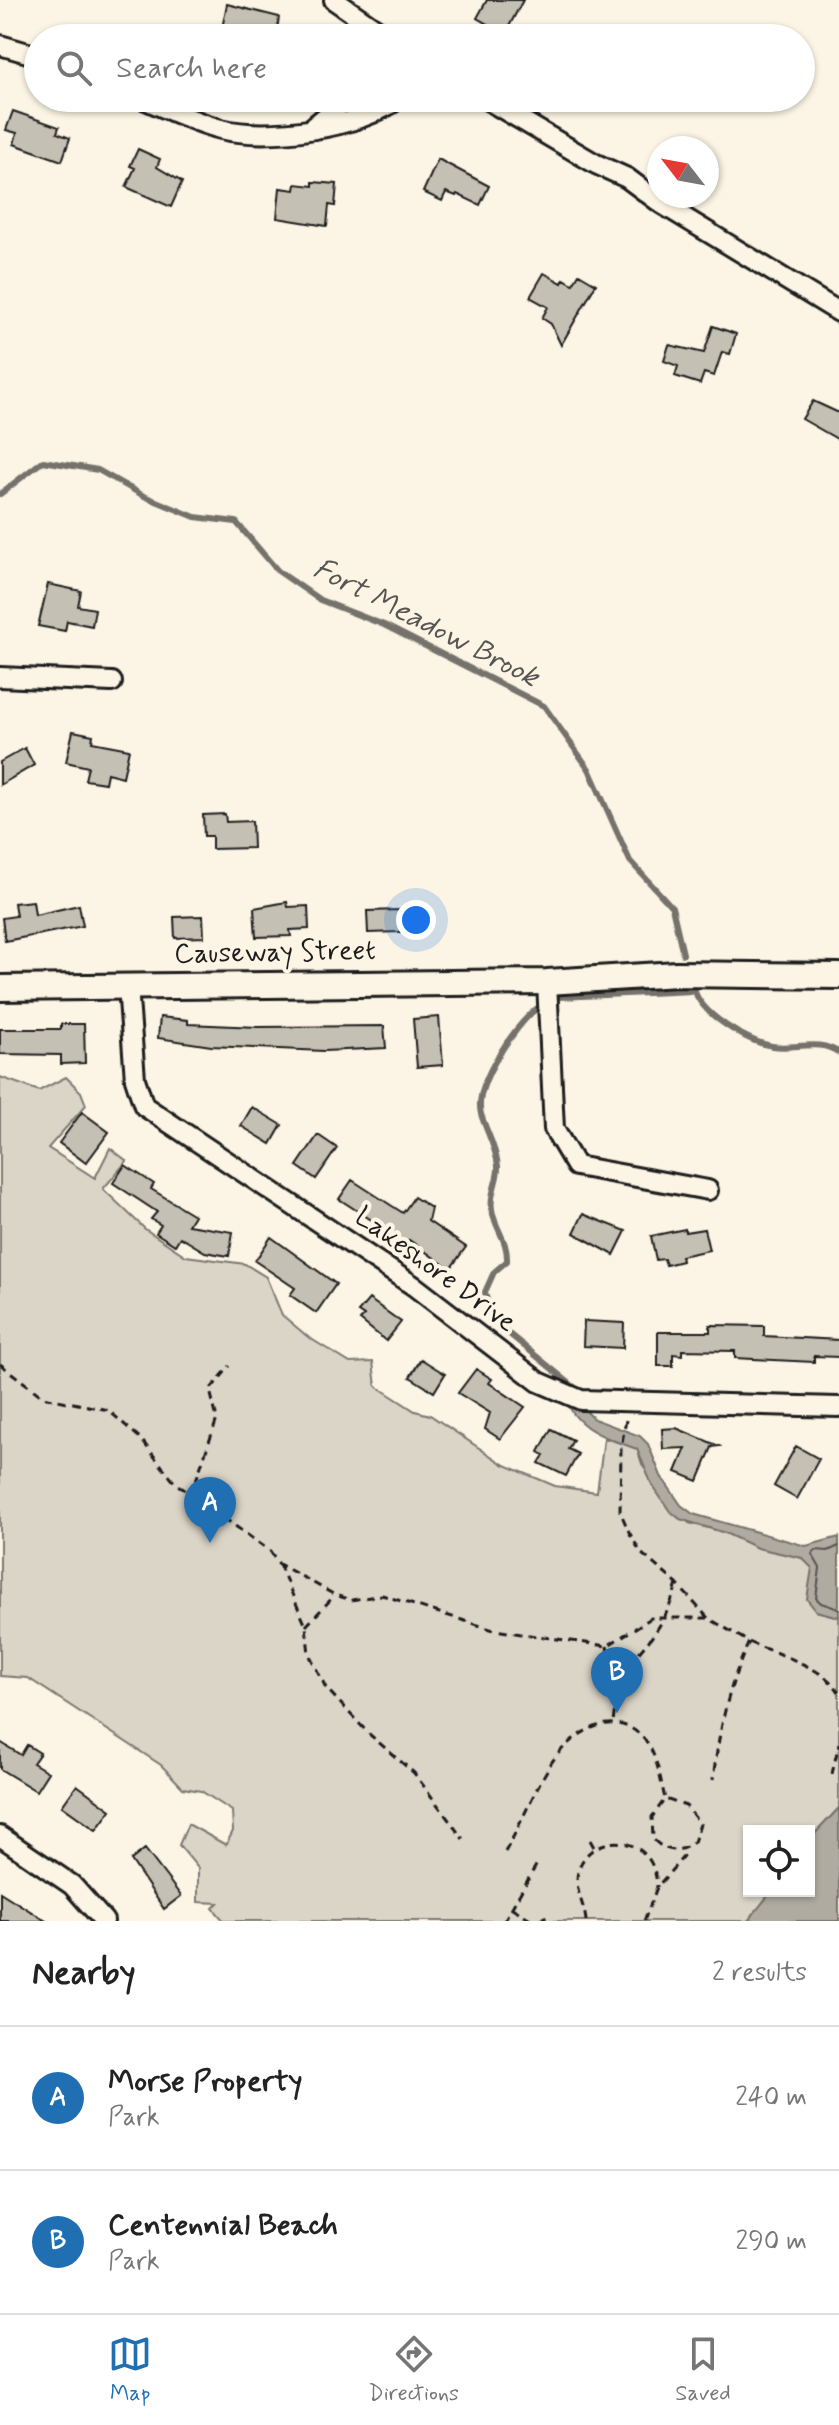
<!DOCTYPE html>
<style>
body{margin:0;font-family:Mynerve,sans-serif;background:#f6f6f6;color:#222}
.controls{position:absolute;right:24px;bottom:24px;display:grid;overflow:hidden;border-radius:0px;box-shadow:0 2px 6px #0004}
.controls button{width:72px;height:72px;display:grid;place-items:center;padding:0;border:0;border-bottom:2px solid #e0e0e0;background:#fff;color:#222;font:40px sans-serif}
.compass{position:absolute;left:647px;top:136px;width:72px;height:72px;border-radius:50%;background:#fff;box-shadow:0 2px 6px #0004;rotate:301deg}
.you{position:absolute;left:416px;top:920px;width:28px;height:28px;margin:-20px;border:6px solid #fff;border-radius:50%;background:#1a73e8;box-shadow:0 0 0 12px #1a73e833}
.badge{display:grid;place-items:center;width:52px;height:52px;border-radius:50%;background:#1f6fb2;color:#fff;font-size:26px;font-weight:700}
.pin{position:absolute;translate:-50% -66px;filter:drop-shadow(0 2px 4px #0008)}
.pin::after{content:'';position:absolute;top:42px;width:28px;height:24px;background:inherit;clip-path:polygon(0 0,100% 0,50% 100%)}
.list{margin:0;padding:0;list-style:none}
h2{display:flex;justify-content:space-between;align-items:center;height:104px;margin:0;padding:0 32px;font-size:34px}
h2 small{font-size:26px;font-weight:400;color:#767676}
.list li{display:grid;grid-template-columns:52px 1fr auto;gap:24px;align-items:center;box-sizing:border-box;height:144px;padding:0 32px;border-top:2px solid #e0e0e0}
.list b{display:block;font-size:30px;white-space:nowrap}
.list p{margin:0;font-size:26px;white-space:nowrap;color:#767676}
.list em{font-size:26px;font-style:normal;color:#767676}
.icon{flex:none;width:44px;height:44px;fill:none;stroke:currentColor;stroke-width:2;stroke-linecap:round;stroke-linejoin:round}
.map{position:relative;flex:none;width:839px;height:1921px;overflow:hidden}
.search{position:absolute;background:#fff;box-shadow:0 2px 6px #0004;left:24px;right:24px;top:24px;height:88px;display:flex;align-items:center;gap:20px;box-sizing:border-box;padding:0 28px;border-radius:44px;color:#767676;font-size:30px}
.sheet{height:392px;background:#fff}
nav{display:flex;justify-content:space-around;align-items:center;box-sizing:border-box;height:112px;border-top:2px solid #e0e0e0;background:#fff;font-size:22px;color:#767676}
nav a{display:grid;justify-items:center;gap:4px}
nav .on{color:#1f6fb2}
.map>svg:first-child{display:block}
.green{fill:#dbd5c8;stroke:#7c7872;stroke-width:2}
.water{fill:#b0aba1;stroke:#75726c;stroke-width:2}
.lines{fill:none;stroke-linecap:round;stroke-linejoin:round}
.shore{stroke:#575551;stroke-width:2}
.stream{stroke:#75726c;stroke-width:6}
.building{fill:#c4c0b3;stroke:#1c1c1c;stroke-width:2}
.street-casing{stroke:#1c1c1c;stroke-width:24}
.secondary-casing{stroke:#1c1c1c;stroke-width:30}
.path{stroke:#1c1c1c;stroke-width:3;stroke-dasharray:8 6;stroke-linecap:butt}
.street{stroke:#fcf5e5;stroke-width:18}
.secondary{stroke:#fcf5e5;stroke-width:24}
.labels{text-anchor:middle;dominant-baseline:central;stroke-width:8;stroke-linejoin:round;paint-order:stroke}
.street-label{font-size:28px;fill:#1c1c1c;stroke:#fcf5e5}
.water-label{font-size:30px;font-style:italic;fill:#575551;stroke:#fcf5e5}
</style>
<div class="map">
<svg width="839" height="1921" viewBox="0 0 839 1921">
<rect width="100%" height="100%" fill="#fcf5e5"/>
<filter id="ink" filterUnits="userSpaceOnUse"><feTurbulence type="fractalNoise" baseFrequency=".0125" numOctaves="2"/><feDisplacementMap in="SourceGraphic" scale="16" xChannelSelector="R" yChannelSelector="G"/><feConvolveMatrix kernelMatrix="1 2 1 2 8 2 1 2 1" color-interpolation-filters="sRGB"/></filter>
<g filter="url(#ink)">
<path class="green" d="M0 1077 39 1091 66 1077 81 1092 86 1105 48 1148 95 1178 110 1148 127 1161 103 1189 145 1229 186 1256 245 1264 266 1277 282 1315 308 1337 350 1363 373 1362 376 1386 415 1411 430 1415 503 1464 555 1486 597 1492 604 1438 637 1448 642 1464 689 1523 777 1545 815 1565 816 1611 839 1617V1808L809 1840V1831H749V1891H772L748 1921H224L213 1908 218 1903 198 1902V1868L179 1845 188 1824 226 1845 233 1831 232 1811 201 1791 183 1788 161 1765 28 1678 0 1676Z"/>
<path class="water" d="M566 1399 579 1404 594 1419 640 1436 648 1444 661 1476 681 1505 693 1514 806 1546 839 1537V1617L816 1611 807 1599 812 1568 802 1558 757 1548 725 1533 680 1519 669 1510 652 1485 637 1449C609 1439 576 1430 566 1399Z
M839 1808V1921H748L772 1891H809V1840Z"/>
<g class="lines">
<path class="shore" d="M839 1546 828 1551 816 1550 812 1554 820 1568 816 1598 821 1603 839 1609"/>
<path class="stream" d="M0 494 43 461 98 470 144 496 195 517 236 522 278 571 320 600 384 625 544 706 589 769 630 861 672 907 683 954
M694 988C699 1013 747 1042 772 1046 795 1050 819 1038 839 1053
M558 997 694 991
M536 1009C515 1026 473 1085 481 1114 486 1131 496 1147 498 1166 499 1180 489 1194 492 1209 494 1228 508 1239 507 1261L494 1272 485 1292 489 1309 508 1333 573 1386"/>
</g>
<path class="building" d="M487 0H523L505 34 477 18Z
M227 4 279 17 276 37 252 33 251 38H220Z
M13 111 59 127 57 133 70 138 62 161 14 144 17 133 6 130Z
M138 149 160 159 157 167 182 182 171 207 126 187 135 168 130 166Z
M438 159 489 186 480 205 457 194 456 196 446 192 442 201 423 192Z
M313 182 337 184 335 206 329 205 327 226 277 218 280 188 295 190 296 184 313 186Z
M544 273 562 283 564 279 573 284 579 274 596 284 561 345 551 324 542 318 548 307 530 297Z
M713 326 736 334 730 354 722 352 714 376 704 373 700 384 675 376 678 366 664 361 669 345 704 353Z
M813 401 839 413V440L802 419Z
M48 584 81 591 78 606 95 609 92 626 67 621 65 631 38 626Z
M73 731 93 735 92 742 129 749 123 777 107 773 105 783 85 780 88 767 66 762Z
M25 748 34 765 0 785V762Z
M225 814 226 822 252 821 253 848 212 849V836H204L203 815Z
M33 901 35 915 79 905 83 926 5 941 2 918 16 916 14 903Z
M287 902 288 907 308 906 309 929 290 930 291 936 256 937 254 908Z
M400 910V932L368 933 367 911Z
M203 916 204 937 175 938 174 917Z
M160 1017 188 1020V1024L258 1027 384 1026 386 1048 324 1051 211 1046 158 1038Z
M439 1017 443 1065 417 1067 413 1019Z
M61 1024H84L85 1063 61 1064V1055L0 1054V1029H61Z
M252 1107 282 1125 271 1144 241 1126Z
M82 1112 109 1132 86 1163 59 1143Z
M318 1135 337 1148 316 1179 297 1166Z
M125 1165 154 1184 151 1189 194 1215 188 1225 233 1232 229 1256 205 1252 180 1237 175 1245 156 1233 161 1225 151 1219 157 1212 113 1183Z
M352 1180 403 1213 414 1197 431 1208 428 1221 466 1247 450 1269 409 1240 405 1246 388 1235 390 1232 339 1199Z
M583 1214 626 1231 614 1255 574 1233Z
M685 1229V1232L704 1229 709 1250 681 1256 682 1261 666 1265 664 1259 656 1260 651 1236Z
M271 1237 336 1284 316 1313 290 1295 295 1288 255 1261Z
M369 1299 401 1322 386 1341 360 1320 364 1316 358 1312Z
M584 1321 624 1323 623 1348 583 1346Z
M710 1325 764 1326V1336L839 1340V1357L814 1356V1362L735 1358V1351L682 1350V1355L673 1354V1366H658V1332H710Z
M421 1359 445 1374 434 1392 410 1377Z
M476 1369 492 1379 489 1383 525 1407 500 1439 485 1429 490 1413 458 1393Z
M676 1428 719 1446 712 1447 698 1481 676 1472 686 1448 663 1449 662 1429Z
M551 1429 573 1440 568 1449 578 1454 566 1476 539 1463 544 1455 539 1452Z
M796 1446 819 1459 797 1499 774 1486Z
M0 1742 21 1755 27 1745 40 1753 33 1763 48 1772 36 1791 0 1769Z
M77 1785 111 1810 96 1830 62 1806Z
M145 1849 181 1896 164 1909 131 1860Z
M0 1892 46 1921H0Z"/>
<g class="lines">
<g class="street-casing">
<path id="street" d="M334 0 389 38
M0 45 38 56
M141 98C167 109 194 122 221 129 267 141 362 128 399 98
M484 98 596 164 627 178 662 204 839 312
M313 127 348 98
M0 677 112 682
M547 982 554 1129 576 1166 708 1190
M128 986 135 1079 144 1106 414 1286 539 1382 581 1400 839 1407
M0 1836 72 1885 104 1921"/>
</g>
<g class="secondary-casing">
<path id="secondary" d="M0 988 547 982 677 974 839 976"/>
</g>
<path class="path" d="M0 1364 43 1397 108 1410 140 1438 175 1483 270 1551 279 1564 335 1595 351 1600 382 1595 494 1630 607 1646 651 1618H708
M626 1420 621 1448 620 1511 629 1532 641 1553 677 1584 708 1618 749 1642C728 1686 719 1731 713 1780
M191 1495 217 1419 210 1390 230 1366
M279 1564 306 1626 309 1654 326 1688 369 1734 414 1773 463 1839
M306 1626 334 1596
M749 1642C776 1654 823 1666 839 1692
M607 1646 609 1657 620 1673 613 1722
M620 1673C649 1642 665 1626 677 1584
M832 1774 839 1743
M590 1840 595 1849
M505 1852C521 1824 533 1793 550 1765 571 1731 621 1702 649 1746 658 1761 661 1782 665 1799L652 1817 653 1839C665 1852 679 1854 694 1842L700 1824 686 1806 665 1799
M512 1908 534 1921
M504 1921 537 1864
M540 1921 550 1913
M586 1921C585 1907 576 1892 577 1878 581 1831 655 1827 657 1887
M644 1921 657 1887 683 1857 681 1850"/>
<use href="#street" class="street"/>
<use href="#secondary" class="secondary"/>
</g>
</g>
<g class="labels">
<g class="street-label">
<text transform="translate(275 953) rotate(-1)">Causeway Street</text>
<text transform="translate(435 1270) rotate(36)">Lakeshore Drive</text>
</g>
<g class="water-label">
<text transform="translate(426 623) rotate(27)">Fort Meadow Brook</text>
</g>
</g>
</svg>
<div class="controls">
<button><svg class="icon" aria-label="locate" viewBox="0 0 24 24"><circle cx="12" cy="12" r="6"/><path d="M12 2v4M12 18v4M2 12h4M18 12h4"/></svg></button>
</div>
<svg class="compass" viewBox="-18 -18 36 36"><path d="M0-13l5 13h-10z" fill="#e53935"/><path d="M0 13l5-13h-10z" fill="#767676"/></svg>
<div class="you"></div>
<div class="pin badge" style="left:210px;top:1543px">A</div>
<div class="pin badge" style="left:617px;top:1713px">B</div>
<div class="search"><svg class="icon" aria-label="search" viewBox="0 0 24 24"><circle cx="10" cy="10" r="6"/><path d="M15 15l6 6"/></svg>Search here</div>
</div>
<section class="sheet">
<h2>Nearby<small>2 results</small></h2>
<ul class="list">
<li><span class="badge">A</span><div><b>Morse Property</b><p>Park</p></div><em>240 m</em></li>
<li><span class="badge">B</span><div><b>Centennial Beach</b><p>Park</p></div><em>290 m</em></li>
</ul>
</section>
<nav>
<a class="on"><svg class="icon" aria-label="map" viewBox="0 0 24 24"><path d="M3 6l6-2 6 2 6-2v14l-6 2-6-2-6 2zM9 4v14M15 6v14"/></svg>Map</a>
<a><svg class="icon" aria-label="directions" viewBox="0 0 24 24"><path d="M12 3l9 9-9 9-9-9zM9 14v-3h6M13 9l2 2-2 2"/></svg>Directions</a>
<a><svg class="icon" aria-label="saved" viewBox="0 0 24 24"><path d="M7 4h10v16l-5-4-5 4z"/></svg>Saved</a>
</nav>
